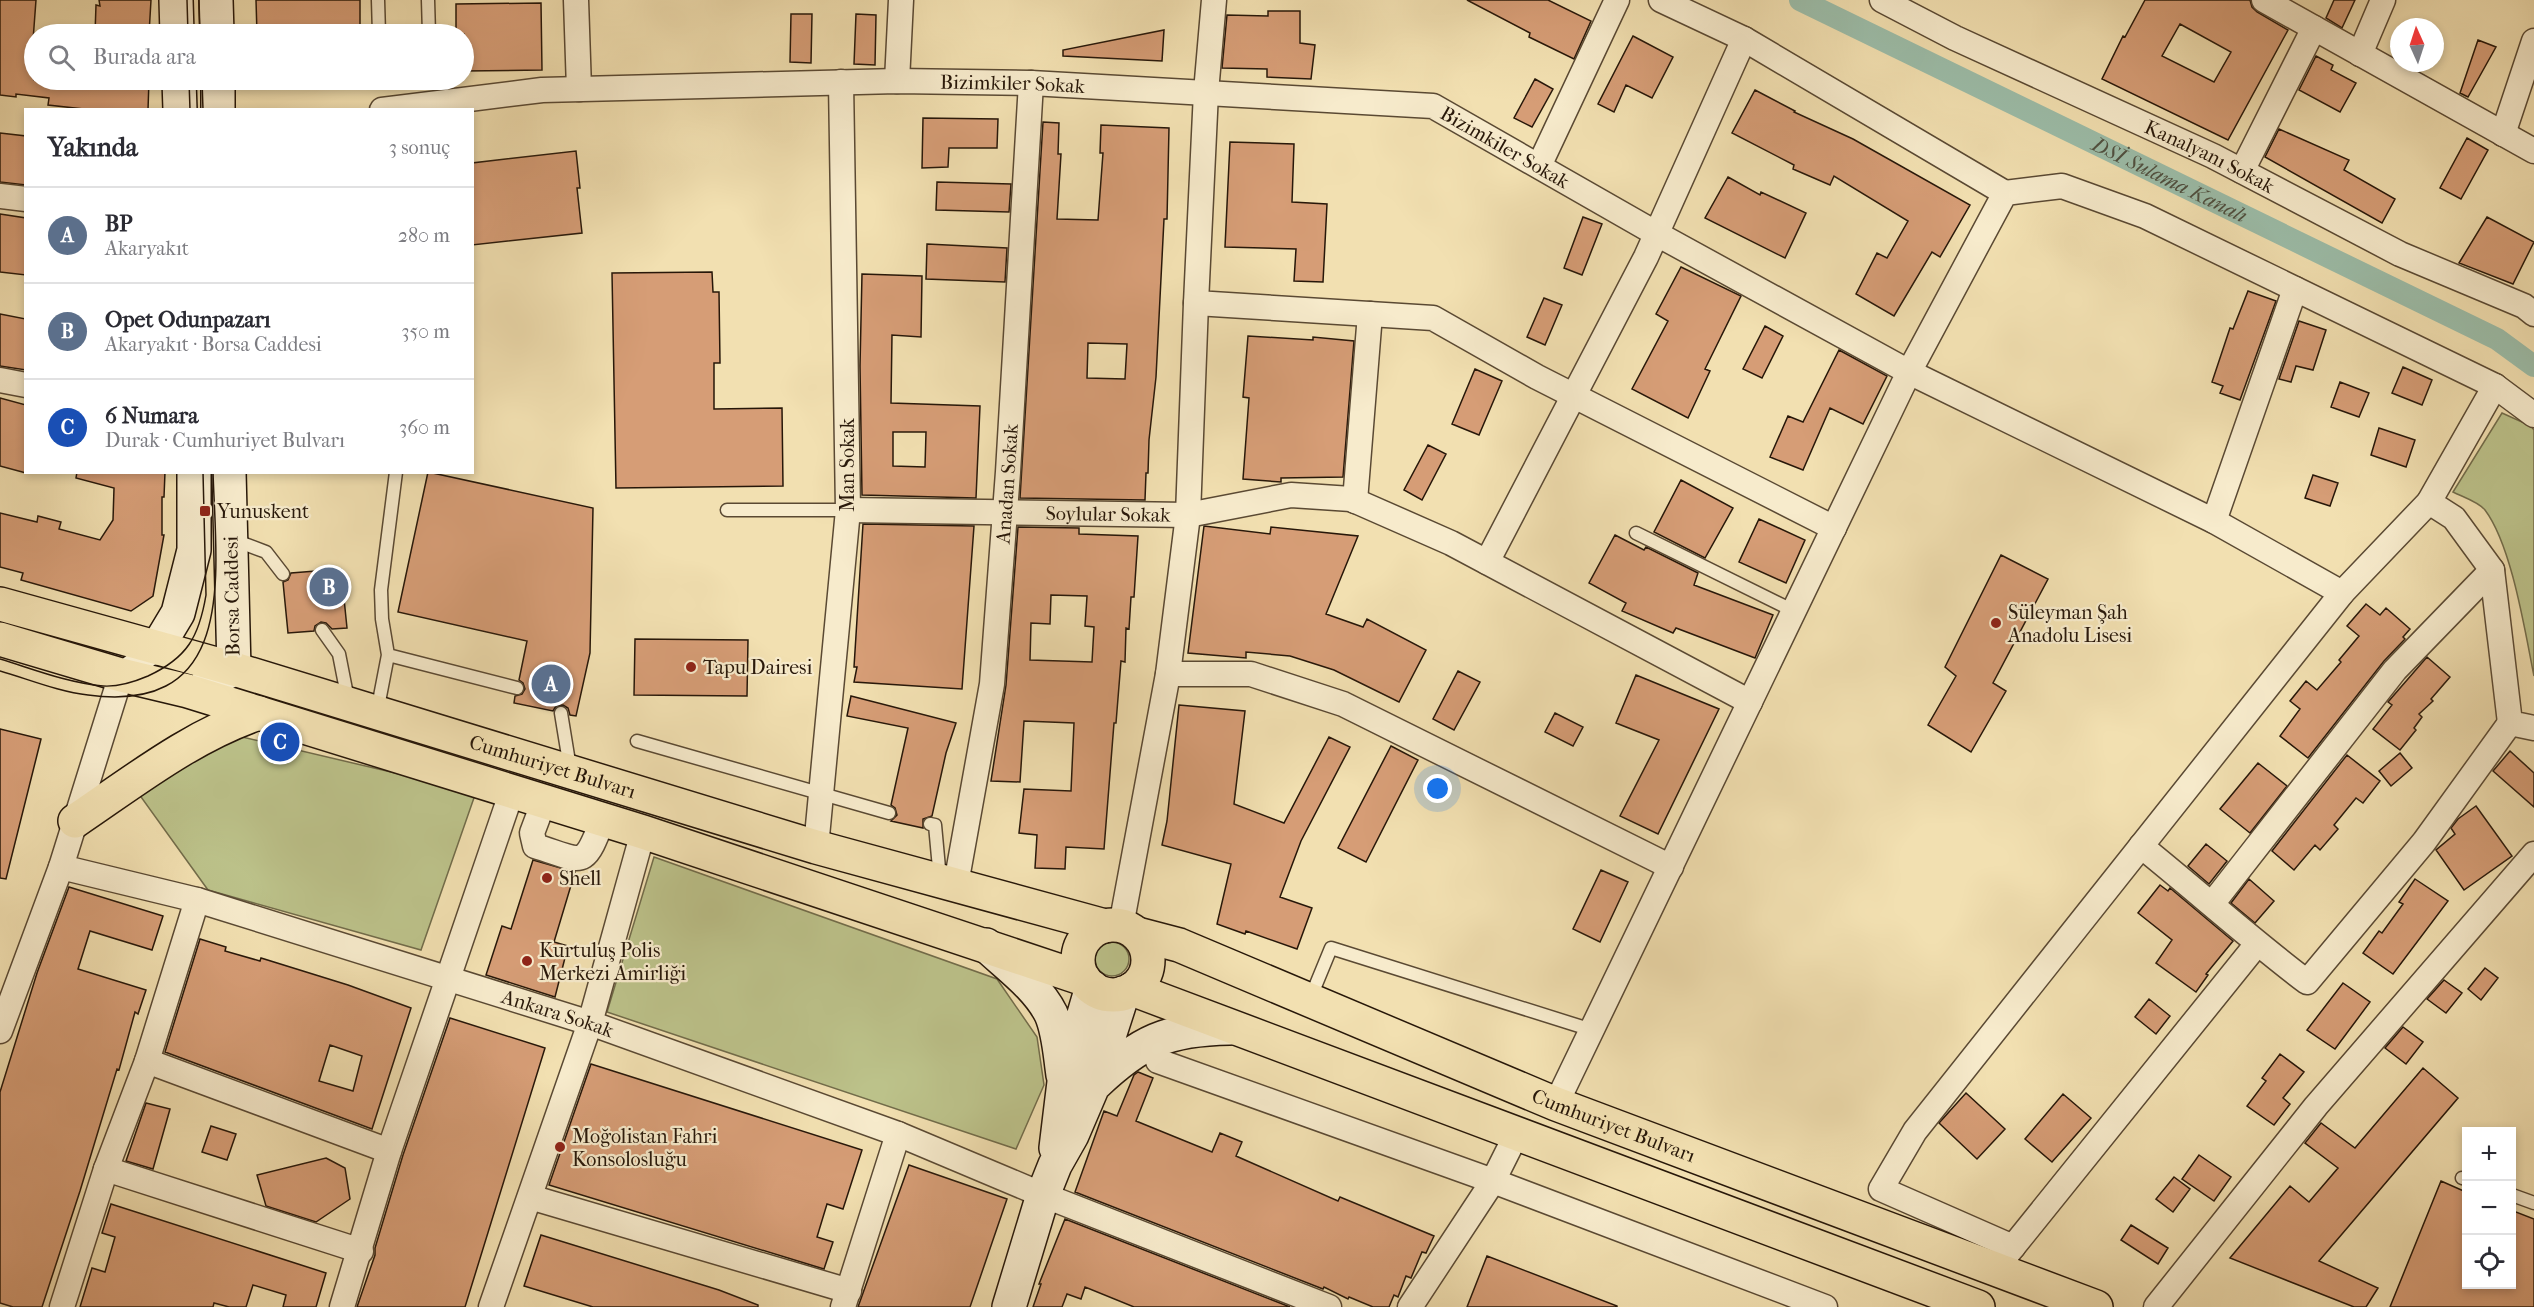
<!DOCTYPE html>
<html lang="tr">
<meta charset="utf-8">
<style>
body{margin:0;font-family:"IM FELL French Canon",serif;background:#f7f7f7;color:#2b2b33}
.controls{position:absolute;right:18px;bottom:18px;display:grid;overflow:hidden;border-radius:0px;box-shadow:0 3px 9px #0003}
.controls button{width:54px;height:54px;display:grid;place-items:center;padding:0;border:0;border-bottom:2px solid #e1e1e2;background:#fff;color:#2b2b33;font:30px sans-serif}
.compass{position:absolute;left:2390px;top:18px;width:54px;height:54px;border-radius:50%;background:#fff;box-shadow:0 3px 9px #0003;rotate:357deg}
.you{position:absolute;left:1438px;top:789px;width:21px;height:21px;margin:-15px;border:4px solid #fff;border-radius:50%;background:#1a73e8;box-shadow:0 0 0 9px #1a73e833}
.badge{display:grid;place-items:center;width:39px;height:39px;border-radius:50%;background:#0f766e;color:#fff;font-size:20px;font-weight:700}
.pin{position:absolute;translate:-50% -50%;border:3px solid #fff;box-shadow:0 2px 6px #0006}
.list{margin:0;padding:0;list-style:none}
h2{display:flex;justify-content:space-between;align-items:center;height:78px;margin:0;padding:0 24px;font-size:26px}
h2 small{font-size:20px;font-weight:400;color:#7c7c81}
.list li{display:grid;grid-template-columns:39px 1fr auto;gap:18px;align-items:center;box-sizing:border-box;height:96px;padding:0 24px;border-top:2px solid #e1e1e2}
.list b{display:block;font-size:22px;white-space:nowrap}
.list p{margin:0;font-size:20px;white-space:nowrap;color:#7c7c81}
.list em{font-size:20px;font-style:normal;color:#7c7c81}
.icon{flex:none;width:33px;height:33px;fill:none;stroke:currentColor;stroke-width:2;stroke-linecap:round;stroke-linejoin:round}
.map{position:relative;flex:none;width:2534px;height:1307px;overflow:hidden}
.search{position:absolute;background:#fff;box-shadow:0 3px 9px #0003;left:24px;top:24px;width:450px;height:66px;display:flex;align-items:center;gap:15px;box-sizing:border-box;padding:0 21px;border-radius:33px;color:#7c7c81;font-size:22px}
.panel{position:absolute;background:#fff;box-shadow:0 3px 9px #0003;left:24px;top:108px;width:450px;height:366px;border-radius:0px}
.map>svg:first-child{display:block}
.green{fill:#bcc28a;stroke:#726c4a;stroke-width:1.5}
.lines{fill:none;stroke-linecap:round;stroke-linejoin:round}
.canal{stroke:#9cbda9;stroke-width:22}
.building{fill:#d69d76;stroke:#271709;stroke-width:1.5;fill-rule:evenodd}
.lane-casing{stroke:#5a4933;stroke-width:15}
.street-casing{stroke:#5a4933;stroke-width:27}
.secondary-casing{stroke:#271709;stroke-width:36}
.primary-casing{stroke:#271709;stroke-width:36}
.lane{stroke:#f7ebcc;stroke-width:12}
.street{stroke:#f7ebcc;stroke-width:24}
.secondary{stroke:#f7ebcc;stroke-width:33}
.primary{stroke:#f2e0b1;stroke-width:33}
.tram{stroke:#271709;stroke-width:1.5}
.poi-dot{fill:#8f2418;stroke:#f7ebcc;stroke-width:2}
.labels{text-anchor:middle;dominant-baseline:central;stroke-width:4.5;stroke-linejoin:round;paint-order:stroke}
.street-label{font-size:20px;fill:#271709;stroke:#f7ebcc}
.poi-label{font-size:20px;fill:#271709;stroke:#f7ebcc;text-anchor:start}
.water-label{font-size:21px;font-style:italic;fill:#505141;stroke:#f7ebcc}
</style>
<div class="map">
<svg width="2534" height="1307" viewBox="0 0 2534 1307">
<rect width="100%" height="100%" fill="#f2e0b1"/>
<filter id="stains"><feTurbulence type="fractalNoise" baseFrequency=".00333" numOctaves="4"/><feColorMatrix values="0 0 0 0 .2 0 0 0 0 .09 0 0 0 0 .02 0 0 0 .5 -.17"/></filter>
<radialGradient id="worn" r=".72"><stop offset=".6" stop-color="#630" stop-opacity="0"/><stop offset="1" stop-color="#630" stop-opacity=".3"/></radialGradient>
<path class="green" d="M2502 413 2531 426 2534 430V676C2525 632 2512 546 2485 510 2479 502 2463 497 2453 492Z
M221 732 476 792 421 950 208 890 136 790Z
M654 857 997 979 1037 1037 1044 1085 1016 1149 607 1012Z
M1095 959a17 17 0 1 1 34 0a17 17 0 1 1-34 0Z"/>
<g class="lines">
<path class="canal" id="s1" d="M1800 0 2497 339 2534 366"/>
</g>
<path class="building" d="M0 0H36L32 54H34V80H149L148 110H93L48 105 49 98 16 94V97L0 95Z
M99 0H151L149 34H95L96 5 100 6Z
M256 0H360V34H257Z
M1467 0H1548L1591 21 1574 59 1529 37 1530 33Z
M2145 0H2250L2252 7 2257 12 2288 30 2228 140 2102 79 2123 36 2125 37ZM2180 24 2231 52 2214 82 2162 56Z
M2334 0H2355L2342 28 2326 18Z
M541 3 542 70 464 71V34H456V4Z
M1268 11H1300V43L1315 45 1311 79 1267 77V69L1222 68 1227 15 1268 16Z
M791 14H812L811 63 790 62Z
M856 14 876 15 875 65 854 64Z
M1164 30 1162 61 1063 56V50Z
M1633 36 1673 57 1652 98 1626 85 1614 112 1598 104Z
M2478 40 2496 47 2468 97 2460 93Z
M2316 56 2333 65 2331 70 2356 83 2340 112 2299 90Z
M1535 79 1553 89 1532 127 1514 118Z
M1755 90 1795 111 1794 112 1853 139 1970 205 1940 257 1932 252 1894 316 1856 294 1877 253 1887 258 1908 221 1834 176 1830 185 1793 169 1794 165 1732 133Z
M923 118 998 119 997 148H949L948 167 922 168Z
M1043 122 1059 123 1058 154H1061L1057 219 1098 220 1103 153H1100L1101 125 1169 128 1167 219H1164L1156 377 1149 440 1148 473H1146L1145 500 1020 498ZM1088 343 1127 344 1125 379 1087 378Z
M2279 129 2349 160 2344 170 2395 199 2382 223 2265 157Z
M0 133 26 136V185L0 182Z
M2467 138 2488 150 2461 199 2440 188Z
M1230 142 1294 144 1292 202 1327 204 1323 282 1294 281 1296 249 1225 247Z
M576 151 580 188H577L582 233 472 245V163Z
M1728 177 1760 195 1761 192 1806 213 1785 258 1705 218Z
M937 182 1011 184 1009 212 936 210Z
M0 214 26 218V275L0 272Z
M1583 217 1602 224 1582 275 1564 268Z
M2487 217 2534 242 2513 284 2459 263Z
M927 244 1007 248 1005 282 926 279Z
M1681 267 1741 296 1705 369 1710 371 1688 418 1632 389 1668 321 1656 314Z
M712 272 713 292H719L720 363H714V409L782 408 783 486 616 488 612 273Z
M862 274 922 276 921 337 892 335 891 403 980 406 976 498 862 495 860 366ZM893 432H926L925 467 893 466Z
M2248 291 2276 301 2240 400 2220 393 2223 386 2212 382 2230 328 2233 329Z
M1544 298 1562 305 1545 345 1527 337Z
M0 314 26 319V370L0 366Z
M2299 321 2326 330 2313 370 2296 366 2291 382 2279 379Z
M1765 326 1783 336 1762 378 1743 369Z
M1248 336 1313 340V337L1354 341 1343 477 1281 478V482L1243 479 1249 398 1243 397Z
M1839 350 1887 376 1863 424 1830 408 1803 470 1770 457 1788 416 1803 422Z
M2403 367 2432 380 2422 405 2392 393Z
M1475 369 1502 381 1479 435 1452 424Z
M2340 382 2369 393 2359 417 2331 407Z
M0 398 26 405V473L0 466Z
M2379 428 2415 440 2406 467 2371 455Z
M1428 445 1446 454 1422 500 1404 490Z
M77 472H165L164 497H162V535H164L153 596 131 611 21 580 23 573 0 567V513L37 522 38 516 61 522 59 529 100 540 113 520 114 488 76 478Z
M428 472 593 508 590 653 576 716 570 715 568 708 563 705 556 706 553 711 514 703 515 696 522 694 525 689 523 683 519 680 527 641 398 612Z
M2313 475 2338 483 2330 506 2305 498Z
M1681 480 1733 508 1705 558 1654 532Z
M1759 519 1805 540 1786 583 1739 562Z
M863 524 974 526 962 689 854 682 857 667H854Z
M1204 526 1270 534 1271 527 1358 536 1326 614 1363 627 1367 619 1426 650 1399 702 1334 670 1290 656 1246 652V658L1188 653Z
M1018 527 1079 528V534L1138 536 1134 597H1131L1129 629 1126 628 1125 662 1121 661 1116 723H1114L1104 849 1066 847 1065 869 1035 868 1037 835 1019 833 1024 789 1071 791 1074 723 1024 721 1020 782 991 781 1006 685ZM1051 595 1087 596 1085 626 1094 627 1092 662 1030 660 1031 623 1050 624Z
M1615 535 1644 550 1646 547 1698 573 1694 585 1773 615 1755 658 1676 628 1673 633 1622 611 1626 603 1589 583Z
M2001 555 2048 579 1993 683 2006 691 1971 752 1928 725 1956 676 1945 667Z
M341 569 347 628 332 629 326 623 321 622 315 626 314 631 288 633 283 582 288 580 291 573Z
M2366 604 2380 615 2386 608 2410 629 2403 637 2405 639 2384 661 2308 758 2280 736 2300 709 2290 701 2306 681 2317 690 2341 662 2339 660 2359 636 2347 626Z
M635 639 748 640 747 696 634 695Z
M2427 657 2450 677 2431 699 2433 701 2419 714 2422 717 2414 728 2416 730 2400 750 2373 729 2392 705 2388 702Z
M1458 671 1480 682 1454 730 1433 719Z
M1636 675 1719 709 1658 834 1620 816 1659 740 1616 723Z
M851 696 956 723 946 753 932 816 923 819V828L891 821 897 815 895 808 891 805 908 728 847 716Z
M1179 705 1245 711 1234 804 1284 823 1329 737 1350 747 1301 841 1280 897 1312 908 1297 949 1246 931 1245 934 1217 924 1231 864 1162 845 1167 821Z
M1555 713 1583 727 1573 746 1545 732Z
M0 729 41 739 6 879 0 878Z
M1391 746 1418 760 1366 862 1338 848Z
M2510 751 2534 773V807L2493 771Z
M2400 753 2412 768 2391 786 2379 771Z
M2347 755 2380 781 2363 803 2356 798 2334 825 2338 829 2320 850 2315 845 2294 870 2272 851Z
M2258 763 2287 786 2250 833 2220 809Z
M2476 806 2512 856 2464 890 2436 850 2455 834 2451 828 2458 819Z
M2206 844 2227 861 2209 884 2188 866Z
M533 860 575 872 554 942 568 946 555 997 486 975 502 926 511 929Z
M1601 870 1628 882 1600 942 1573 929Z
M2249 879 2274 901 2255 923 2231 903Z
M2415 879 2448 901 2393 974 2363 953 2379 931 2382 933 2403 904 2399 902Z
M2160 885 2168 891 2170 888 2233 941 2206 974 2208 975 2196 992 2156 963 2172 940 2138 913Z
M69 887 163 916 152 950 90 931 78 969 146 990 138 1014 135 1012 119 1070 117 1069 80 1191 42 1307H13L0 1303V1092L37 973Z
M200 939 226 947 225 951 260 961 261 958 348 985 411 1008 372 1129 165 1052ZM330 1045 362 1056 353 1091 319 1081Z
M2485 968 2498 978 2481 1000 2468 989Z
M2444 980 2462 993 2446 1013 2427 999Z
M2343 983 2370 1002 2335 1049 2307 1030Z
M2149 999 2170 1016 2156 1034 2135 1017Z
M450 1018 545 1048 465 1307H357L375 1255V1248L403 1155Z
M2403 1027 2423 1042 2406 1064 2385 1048Z
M2280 1054 2304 1072 2283 1098 2290 1104 2274 1125 2247 1106 2266 1081 2262 1078Z
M591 1064 862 1150 843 1209 827 1204 817 1237 833 1242 824 1269 549 1185Z
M2423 1068 2458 1098 2319 1261 2378 1288 2366 1307H2354L2230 1258 2290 1186 2309 1202 2338 1168 2305 1143 2321 1123 2355 1148Z
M1138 1072 1153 1078 1136 1121 1212 1152 1220 1133 1242 1142 1236 1156 1338 1201 1340 1197 1434 1236 1426 1253 1422 1252 1411 1278 1406 1276 1398 1297 1394 1295 1389 1307H1373L1349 1297 1348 1299 1324 1287 1323 1289 1075 1192 1104 1111 1117 1116 1134 1075Z
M1966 1093 2005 1129 1977 1159 1939 1123Z
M2063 1094 2091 1118 2052 1162 2025 1139Z
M146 1103 170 1109 153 1169 126 1161Z
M211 1126 236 1134 227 1160 202 1152Z
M2199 1155 2231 1177 2214 1201 2182 1179Z
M326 1158 345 1168 350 1199 316 1222 266 1206 257 1175Z
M909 1165 1007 1199 970 1307H858Z
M2174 1177 2190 1189 2173 1212 2156 1199Z
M2441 1181 2466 1192V1284H2511V1210L2534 1219V1307H2390Z
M111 1204 326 1273 316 1307H283L286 1295 253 1285 246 1307H229L214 1303 213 1307H80L92 1268 105 1272 115 1237 102 1233Z
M1065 1219 1290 1307H1134L1085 1287 1081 1299 1067 1294 1062 1307H1033L1041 1284H1039Z
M2131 1225 2168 1248 2158 1264 2121 1240Z
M541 1235 719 1290 758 1305V1307H593L524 1286Z
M1487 1256 1617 1306V1307H1467Z"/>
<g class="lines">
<g class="lane-casing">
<path id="lane" d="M378 0 379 34
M428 0 429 34
M727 510H848
M1636 533 1794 611
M234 540 266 552 283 574
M322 630 339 654 348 700
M388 655 382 619 381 590 396 472
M377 712 388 655 517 688
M561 713 570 768
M637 741 889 813
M930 824 935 825 940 879
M1310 999 1331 948 1592 1030
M2462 1178 2466 1179
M2512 1195 2534 1203"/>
</g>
<g class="street-casing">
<g id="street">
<path d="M576 0 579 89"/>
<path d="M1214 0 1206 92 1196 303 1433 318 1537 377 1834 528"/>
<path d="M1661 0 1744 39 2005 193"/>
<path id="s2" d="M1882 0 1955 38 2213 156 2400 254 2524 306 2534 314"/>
<path d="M2264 0 2534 151"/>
<path d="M2360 54 2383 0"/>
<path d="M897 81 901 0"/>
<path id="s3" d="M382 110 542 90 897 81 1031 83 1433 106 1657 234 1909 372 1556 1104"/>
<path d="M2503 134 2534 41"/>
<path d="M1539 166 1617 0"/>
<path d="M2242 171 2314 28"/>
<path d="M0 196 26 199"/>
<path d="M0 380 26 385"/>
<path d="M1355 501 1370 314"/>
<path d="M2429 502 2454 518 2492 570 2510 723 2534 728"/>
<path id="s4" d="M848 510 1188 515 1291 495 1351 499 1451 543 1750 702"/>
<path d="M2214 521 2295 289"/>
<path d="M1487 562 1646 257 1744 39"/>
<path d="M2342 593 2214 521 1909 372 2005 193 2062 186 2145 216 2495 386 2534 415"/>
<path d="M1168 674H1251L1343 704 1671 867"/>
<path d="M544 801 532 833 535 846C584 861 583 871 603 819"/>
<path d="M2141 846C2197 891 2250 939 2307 982L2424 842 2510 723"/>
<path d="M816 847 848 510 841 82"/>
<path id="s5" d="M61 867 197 900 590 1023 898 1134 1043 1195 1329 1307"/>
<path id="s6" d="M956 884 992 684 1008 472 1031 83"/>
<path d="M2212 904 2395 670 2492 570"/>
<path d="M1121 926 1168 674 1188 515 1196 303"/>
<path d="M0 1031 61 867 121 675 157 648"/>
<path d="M147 1061 389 1151"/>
<path d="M1158 1061 1493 1181 1825 1307"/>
<path d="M106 1169 361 1251"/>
<path d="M530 1197 849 1291"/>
<path d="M2013 1247 1881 1189 1915 1131 2342 593 2429 502 2495 386"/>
<path d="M2004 1258 2257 944"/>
<path d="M62 1307 106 1169 147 1061 197 900"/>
<path d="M342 1307 389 1151 512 791"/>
<path d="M491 1307 590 1023 643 832"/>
<path d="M843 1307 898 1134"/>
<path d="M1410 1307 1493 1181 1517 1133"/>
<path d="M2156 1307 2316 1106 2534 854"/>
</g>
</g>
<g class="secondary-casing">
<path id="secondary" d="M176 0 177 34
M216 0 217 34
M179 80 180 110
M218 80V110
M157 648 178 613 194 550V472
M208 682 234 669 229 472
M986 945C1008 966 1037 986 1051 1014 1059 1032 1060 1055 1063 1075
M1094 1085C1140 1041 1167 1029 1230 1028
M1056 1148 1064 1082 1092 987
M1009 1307 1043 1195 1055 1165 1072 1135 1093 1086 1123 993"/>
</g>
<g class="primary-casing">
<g id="primary">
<path id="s7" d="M0 604 234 669 816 847 1105 926"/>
<path d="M0 639 121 675 188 691 643 832 1084 979"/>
<path d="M75 821C133 782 191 736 259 713"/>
<circle cx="1113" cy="960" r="35"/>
<path id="s8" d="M1137 934 1179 945 1556 1104 2096 1307"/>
<path d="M1132 989 1978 1307"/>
</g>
</g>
<use href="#lane" class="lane"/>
<use href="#street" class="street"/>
<use href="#secondary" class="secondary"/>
<use href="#primary" class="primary"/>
<path class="tram" d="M187 0 188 34
M199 0 200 34
M189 80 190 110
M202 80 203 110
M0 659C33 669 68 683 103 686 118 687 134 682 148 676 187 658 199 637 206 595L203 472
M0 671C28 679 59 692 88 695 239 715 216 572 213 472"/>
</g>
<g class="poi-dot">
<rect x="199" y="505" width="12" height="12" rx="3"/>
<circle cx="1996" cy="623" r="6"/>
<circle cx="691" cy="667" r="6"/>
<circle cx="547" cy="878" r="6"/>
<circle cx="527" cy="961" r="6"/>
<circle cx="560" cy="1147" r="6"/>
</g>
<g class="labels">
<g class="street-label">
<text stroke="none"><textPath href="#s3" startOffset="632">Bizimkiler Sokak</textPath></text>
<text stroke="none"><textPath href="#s3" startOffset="1136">Bizimkiler Sokak</textPath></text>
<text stroke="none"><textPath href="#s2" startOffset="363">Kanalyanı Sokak</textPath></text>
<text transform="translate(847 465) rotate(-90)">Man Sokak</text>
<text stroke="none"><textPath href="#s6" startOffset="404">Anadan Sokak</textPath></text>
<text stroke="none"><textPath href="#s4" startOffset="260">Soylular Sokak</textPath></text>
<text transform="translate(232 596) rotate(-91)">Borsa Caddesi</text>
<text stroke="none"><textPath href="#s7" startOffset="576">Cumhuriyet Bulvarı</textPath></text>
<text stroke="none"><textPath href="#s5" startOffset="518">Ankara Sokak</textPath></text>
<text stroke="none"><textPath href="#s8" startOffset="514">Cumhuriyet Bulvarı</textPath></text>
</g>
<g class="poi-label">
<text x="217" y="511">Yunuskent</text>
<text x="2008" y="612">Süleyman Şah<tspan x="2008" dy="23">Anadolu Lisesi</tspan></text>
<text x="703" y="667">Tapu Dairesi</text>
<text x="559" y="878">Shell</text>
<text x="539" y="950">Kurtuluş Polis<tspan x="539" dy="23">Merkezi Amirliği</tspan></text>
<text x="572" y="1136">Moğolistan Fahri<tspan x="572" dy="23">Konsolosluğu</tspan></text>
</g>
<g class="water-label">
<text stroke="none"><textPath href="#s1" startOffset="411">DSİ Sulama Kanalı</textPath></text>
</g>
</g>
<rect width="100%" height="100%" filter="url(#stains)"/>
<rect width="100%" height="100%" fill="url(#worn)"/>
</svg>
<div class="controls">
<button>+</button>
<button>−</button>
<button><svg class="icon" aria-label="locate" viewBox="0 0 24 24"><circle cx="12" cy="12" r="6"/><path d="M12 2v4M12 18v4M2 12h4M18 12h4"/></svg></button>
</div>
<svg class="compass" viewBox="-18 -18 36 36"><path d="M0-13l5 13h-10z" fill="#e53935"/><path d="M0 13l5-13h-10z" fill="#7c7c81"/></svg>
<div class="you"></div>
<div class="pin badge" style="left:551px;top:684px;background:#5c6f8a">A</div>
<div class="pin badge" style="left:329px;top:587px;background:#5c6f8a">B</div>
<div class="pin badge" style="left:280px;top:742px;background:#1a4fb4">C</div>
<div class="search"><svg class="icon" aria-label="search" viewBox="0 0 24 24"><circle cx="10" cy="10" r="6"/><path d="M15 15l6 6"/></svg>Burada ara</div>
<section class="panel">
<h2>Yakında<small>3 sonuç</small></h2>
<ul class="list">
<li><span class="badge" style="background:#5c6f8a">A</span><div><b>BP</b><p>Akaryakıt</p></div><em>280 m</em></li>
<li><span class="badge" style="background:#5c6f8a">B</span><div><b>Opet Odunpazarı</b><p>Akaryakıt · Borsa Caddesi</p></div><em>350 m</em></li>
<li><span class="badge" style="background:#1a4fb4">C</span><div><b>6 Numara</b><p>Durak · Cumhuriyet Bulvarı</p></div><em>360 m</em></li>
</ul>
</section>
</div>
